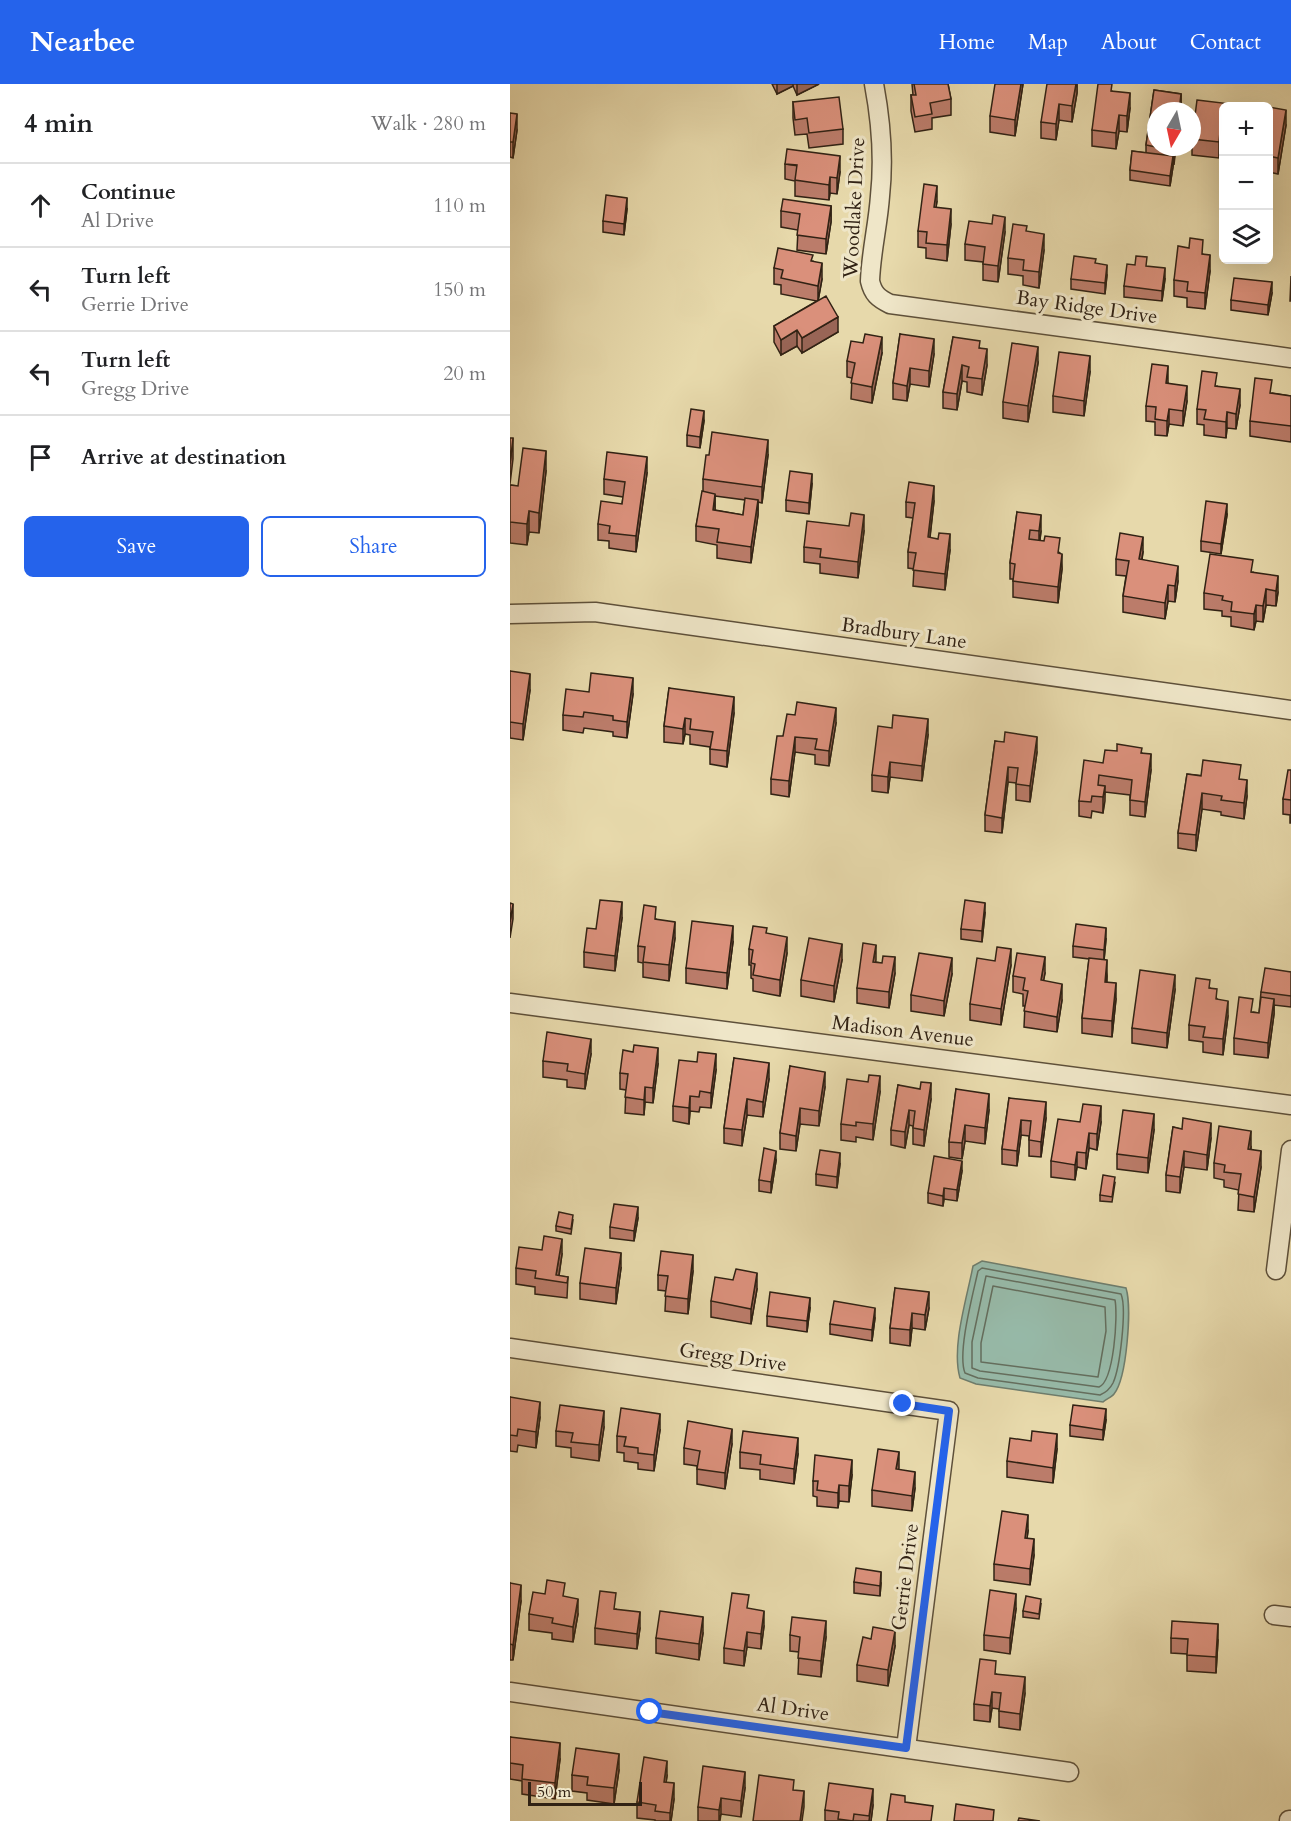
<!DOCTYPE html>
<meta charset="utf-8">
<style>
body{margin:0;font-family:Cardo,serif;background:#f2f2f2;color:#202124}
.controls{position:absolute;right:18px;top:18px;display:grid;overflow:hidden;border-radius:9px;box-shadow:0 6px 24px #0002}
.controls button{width:54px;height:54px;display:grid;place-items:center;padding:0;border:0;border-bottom:2px solid #e0e0e0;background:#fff;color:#202124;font:30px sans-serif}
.compass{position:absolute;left:637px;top:18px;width:54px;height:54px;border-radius:50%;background:#fff;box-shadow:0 6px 24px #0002;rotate:189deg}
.scale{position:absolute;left:18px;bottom:15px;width:114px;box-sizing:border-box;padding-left:6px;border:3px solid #312214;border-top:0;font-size:16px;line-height:21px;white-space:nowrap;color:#312214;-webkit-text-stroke:4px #efe6c8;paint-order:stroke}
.stop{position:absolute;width:18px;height:18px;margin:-14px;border:4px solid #2563eb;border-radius:50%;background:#fff}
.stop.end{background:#2563eb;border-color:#fff;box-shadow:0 2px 6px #0008}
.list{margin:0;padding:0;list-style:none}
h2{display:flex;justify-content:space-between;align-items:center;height:78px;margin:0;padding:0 24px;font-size:26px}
h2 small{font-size:20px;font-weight:400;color:#757577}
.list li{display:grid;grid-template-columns:39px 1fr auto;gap:18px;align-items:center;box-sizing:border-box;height:84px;padding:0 24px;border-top:2px solid #e0e0e0}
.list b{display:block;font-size:22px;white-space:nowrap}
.list p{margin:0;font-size:20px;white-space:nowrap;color:#757577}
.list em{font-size:20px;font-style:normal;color:#757577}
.actions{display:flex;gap:12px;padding:18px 24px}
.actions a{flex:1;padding:14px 0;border:2px solid #2563eb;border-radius:9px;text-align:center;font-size:21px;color:#2563eb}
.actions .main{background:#2563eb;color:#fff}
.icon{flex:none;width:33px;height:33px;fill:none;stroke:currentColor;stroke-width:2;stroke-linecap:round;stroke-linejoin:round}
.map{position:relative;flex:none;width:781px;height:1737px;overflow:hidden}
header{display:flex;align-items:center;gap:36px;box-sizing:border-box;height:84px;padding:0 30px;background:#2563eb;color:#fff}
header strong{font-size:28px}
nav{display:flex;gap:33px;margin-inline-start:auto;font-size:21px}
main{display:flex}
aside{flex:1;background:#fff}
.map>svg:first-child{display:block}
.water{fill:#97baa9;stroke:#6e7d6d;stroke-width:1.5}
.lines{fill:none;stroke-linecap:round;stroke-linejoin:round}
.shore{stroke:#646e5e;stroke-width:1.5}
.street-casing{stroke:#5e503a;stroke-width:21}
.street{stroke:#efe6c8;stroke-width:18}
.wall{fill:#bb7c6a;stroke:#312214;stroke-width:1.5;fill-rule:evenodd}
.shaded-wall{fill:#996556;stroke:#312214;stroke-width:1.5}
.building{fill:#da907b;stroke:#312214;stroke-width:1.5}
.route{stroke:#2563eb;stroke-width:8}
.labels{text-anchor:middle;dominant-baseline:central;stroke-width:6;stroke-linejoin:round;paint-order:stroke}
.street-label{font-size:20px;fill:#312214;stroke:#efe6c8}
</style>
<header>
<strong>Nearbee</strong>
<nav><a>Home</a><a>Map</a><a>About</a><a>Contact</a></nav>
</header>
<main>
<aside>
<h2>4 min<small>Walk · 280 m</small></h2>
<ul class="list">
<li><svg class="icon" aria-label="ahead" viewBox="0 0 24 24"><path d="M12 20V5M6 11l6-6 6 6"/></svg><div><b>Continue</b><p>Al Drive</p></div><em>110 m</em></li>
<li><svg class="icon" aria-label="left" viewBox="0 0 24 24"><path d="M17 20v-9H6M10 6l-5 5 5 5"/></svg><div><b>Turn left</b><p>Gerrie Drive</p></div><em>150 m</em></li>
<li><svg class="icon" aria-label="left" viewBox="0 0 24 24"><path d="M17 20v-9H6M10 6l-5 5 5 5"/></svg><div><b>Turn left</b><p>Gregg Drive</p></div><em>20 m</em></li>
<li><svg class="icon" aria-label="arrive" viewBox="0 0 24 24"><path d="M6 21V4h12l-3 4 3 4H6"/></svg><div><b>Arrive at destination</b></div></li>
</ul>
<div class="actions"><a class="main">Save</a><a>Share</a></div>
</aside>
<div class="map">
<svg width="781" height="1737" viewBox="0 0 781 1737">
<rect width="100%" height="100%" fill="#e7d9ab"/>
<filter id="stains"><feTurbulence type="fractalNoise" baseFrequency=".00333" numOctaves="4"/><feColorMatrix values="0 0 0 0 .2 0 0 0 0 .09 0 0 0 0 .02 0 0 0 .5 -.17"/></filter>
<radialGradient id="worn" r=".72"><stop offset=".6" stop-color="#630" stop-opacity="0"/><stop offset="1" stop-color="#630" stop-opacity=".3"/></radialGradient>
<path class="water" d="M472 1177 616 1204C622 1223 617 1294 604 1310 602 1313 596 1315 593 1318L466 1300 450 1294C441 1263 457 1214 463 1182Z"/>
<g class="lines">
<path class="shore" d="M472 1184 611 1210C617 1224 610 1284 603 1299 600 1305 597 1308 590 1311L468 1294 455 1289C447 1269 463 1210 468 1187Z
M476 1192 605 1216C608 1232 604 1297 589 1303L470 1287 462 1284V1258Z
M483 1202 595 1223 596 1247 588 1293 471 1278V1259Z"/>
<g class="street-casing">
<path id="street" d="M364 0C371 37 374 75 370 112 368 141 361 168 360 197 363 210 368 214 380 220L781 274
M0 530 85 528 781 626
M0 919 781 1021
M766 1186 781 1066
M0 1264 439 1327 396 1664
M764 1531 781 1533
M0 1608 559 1688
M779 1736H781"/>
</g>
<use href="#street" class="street"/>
</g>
<path class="wall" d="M262 0H309L287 11 283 2 267 10Z
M402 0H438L441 15V31L422 34V45L405 48 401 27V11H403Z
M513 0 505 52 480 48V32Z
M567 0V9L562 38 549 36 546 56 531 54V38Z
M644 6 671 10V27H646V63H666L660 102 620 96V86L622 67 636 69V61Z
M602 7 620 24 617 48 609 47 606 65 582 62V46Z
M283 18 333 45V60L299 64 297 50 285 51 283 34Z
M714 22V64L710 63 709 74 682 71V55Z
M759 23 776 41 768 90 759 88Z
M0 29 7 46 3 74 0 73Z
M275 80 330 88 327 110 320 109 319 116 285 112V97L275 95Z
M427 117 426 123 441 140 437 177 416 174V164L408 163V147Z
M321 122V138L316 170 287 166 288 146 271 143V127Z
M117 125 114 151 93 148V137Z
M495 148 488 198 473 196V178L455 176V160Z
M517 148 534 166 529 204 513 201V192L498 190V174Z
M679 164 693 170 700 187 695 225 677 223V214L664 212V196Z
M303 177 312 195 308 217 328 248 292 269 287 262 271 271 264 258V242L307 217 271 210V201L264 200V184Z
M597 191 595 210 561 205V195Z
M781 192V217H780Z
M655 195 652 217 614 213V202Z
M762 209 758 231 721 226V216Z
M390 250 424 270 419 303 400 300 397 317 383 315V299Z
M443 253 470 264 477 281 472 311 457 308V298L452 297 447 326 433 324V308Z
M372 269 362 319 341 315 342 294 337 293V277Z
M528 279 518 338 493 334V318Z
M580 288 574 332 543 328V312Z
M658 299 677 317 673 342 659 340 657 352 645 351V338L636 337V322Z
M707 302 730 321 726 345 717 344 716 354 694 351V341L687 340V325Z
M762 309 781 312V358L740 352V337Z
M194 337 190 364 177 362V351Z
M258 371 252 419 248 418V431L241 479 207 474V461L186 457V442L193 408V395ZM205 412 235 416 233 431 205 426Z
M36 387 29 449 19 448 17 461 0 459V401L8 402Z
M137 389 126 468 99 464V457L88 456V440L112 420 113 413 94 410V395Z
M302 400 299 430 276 427V416Z
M424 417 420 454 440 466 435 506 403 502 404 485 398 484V468L403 434 396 433V418Z
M507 428 531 447 530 456 550 469 552 485 548 519 503 513V495H500V479Z
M717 431 711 470 691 467V457Z
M354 447 348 494 310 489V480L294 478V463Z
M633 468 632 476 668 497 665 518 658 517 655 535 613 528V512L616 492 606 491V475Z
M743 488 768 508 766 522 756 521 753 538 746 537 744 546 721 542V533L712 532V527L694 525V509Z
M0 587 20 606 13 656 0 654Z
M159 604 224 629 217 683 200 680V663L180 660V651L175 650 173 660 154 658V642Z
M79 608 123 610 117 654 103 652V648L74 644 73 649 53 646V631Z
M326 639 319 682 305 680V671L285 668 279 713 261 710V695L273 652Z
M418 651 412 697 380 693 378 709 362 707V691Z
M485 657 527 668 520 718 506 716V699L498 698 492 749 475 747V731Z
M607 667 632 669 641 686 635 733 620 731V711L595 708 593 729 582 727 581 734 569 732V717L593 679Z
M781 686V739H780V731L773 730V715Z
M677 690 731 696 737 712 734 735 711 731V728L692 725 686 767 668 764V749Z
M475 829 472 858 451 855V845Z
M112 834 105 887 74 883V868L86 845Z
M146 835 165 854 159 897 133 893V879L128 878V862Z
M257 850 277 869 270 912 243 907V895L241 894V881H239V865Z
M596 855 594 876 597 892V898L606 915 602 953 572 949V934L579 875 563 873V862Z
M223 858 217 905 176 899V884Z
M332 876 324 918 291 912V896Z
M485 877 501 881 491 941 460 936V920Z
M365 878 372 879 385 889 379 924 347 919V904Z
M781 888V923L764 921V930L758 974 724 970V954L743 928 749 929 751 908Z
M535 889 533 897 552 916 547 948 514 943 515 922H513V910L503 908V892Z
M442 890 434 932 401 927V911Z
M700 904 718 932 713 971 693 968V958L679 956V941Z
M665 906 657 964 622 959V944Z
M81 970 75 1005 57 1003V996L33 993V977Z
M224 974 259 995 253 1033 237 1031 232 1062 214 1059V1044Z
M148 980 143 1019 135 1018 134 1031 115 1029 116 1006 110 1005V989Z
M280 982 315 1003 309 1042 290 1040 286 1067 270 1065V1049Z
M206 986 201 1024 190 1023 189 1028 180 1027 179 1040 163 1037V1022Z
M388 1001 421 1015 414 1062 403 1060V1042L399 1041 395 1064 381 1061V1046Z
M446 1005 479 1026 475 1060 455 1057 452 1075 439 1073V1058Z
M370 1008 363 1056 346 1053V1058L331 1056V1040Z
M499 1014 536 1034 531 1073 519 1072V1052L511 1051 507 1082 492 1080V1065Z
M570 1038H591L587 1066 579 1064 576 1085 567 1083 565 1096 541 1093V1077Z
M663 1043 701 1054 697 1086 674 1083 670 1109 656 1107V1091Z
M644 1046 638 1089 607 1085V1070Z
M741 1063V1066L751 1083 744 1128 728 1126 729 1106 714 1103V1096L704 1094V1079Z
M266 1077 261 1109 249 1107V1096Z
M330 1080 327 1104 306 1101V1090Z
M452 1087 447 1117 434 1115 433 1122 418 1119V1109Z
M605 1099 602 1118 590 1117V1111Z
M128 1134 124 1157 100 1154V1143Z
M63 1136 61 1150 46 1147V1142Z
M52 1170 49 1192 58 1193 57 1214 25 1210V1203L6 1200V1184Z
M111 1184 106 1220 70 1215V1199Z
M183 1187 178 1230 155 1227 156 1207 148 1206V1191Z
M385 1204 419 1224 415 1246 402 1244 400 1262 380 1259V1244Z
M247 1205 241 1240 201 1233V1217Z
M300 1224 297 1248 257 1242V1232Z
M365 1234 362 1257 320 1250V1240Z
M0 1313 30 1333 26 1364 8 1361 7 1368 0 1367Z
M596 1336 593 1356 560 1352V1341Z
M94 1343 89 1377 61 1373V1364L46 1362V1347Z
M150 1346 144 1387 128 1385V1379L114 1377V1369L107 1368V1352Z
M222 1360 215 1405 187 1400V1382L174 1380V1364Z
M547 1365 543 1399 497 1393V1377Z
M230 1368 288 1370 284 1400 250 1395V1386L230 1384Z
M388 1386 405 1404 402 1427 362 1422V1406Z
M342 1391 339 1418 329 1417 328 1424 307 1422V1413L303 1412V1397Z
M518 1447 517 1454 524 1471 520 1501 484 1496V1480Z
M344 1498 371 1499 370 1512 344 1509Z
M0 1499 11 1517 3 1576H0Z
M55 1513 68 1530 63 1558 42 1555V1549L19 1546V1530Z
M531 1520 529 1535 513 1533V1527Z
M106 1525 130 1544 127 1565 85 1560V1544Z
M239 1525 254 1542 251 1565 237 1563 234 1582 214 1579V1564Z
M506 1525 500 1570 474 1566V1551Z
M193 1549 189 1576 146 1569V1554Z
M280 1551 316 1553 311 1593 288 1590 289 1568 280 1567Z
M661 1554 708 1556 706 1589 677 1587V1570L661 1569Z
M385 1562 378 1602 347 1597V1581Z
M486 1590 515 1609 510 1646 489 1643V1625L482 1624 480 1638 464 1636V1620Z
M0 1653 50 1675 45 1715 12 1710V1697L0 1695Z
M109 1686 104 1720 77 1716V1709L62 1707V1691Z
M157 1692 156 1698 164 1715 161 1737H145V1736L127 1734V1718Z
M235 1704 231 1733 211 1730 210 1737H188V1723Z
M363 1721 361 1737H315V1726Z"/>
<path class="shaded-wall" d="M267 0H283V2L267 10Z
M287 0H309L287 11Z
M511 0H513L505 52V36Z
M566 0H567V9L562 38V22Z
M620 9V24L617 48V32Z
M671 10V27H669Z
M549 20V36L546 56V40Z
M776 26V41L768 90V74Z
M7 30V46L3 74V58Z
M609 31V47L606 65V49Z
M710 48V63L709 74V58Z
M664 63H666L664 81Z
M330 72V88L327 110V94Z
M663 72V83L660 102V92Z
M320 93V109L319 116V101Z
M427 102V117L424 138V123Z
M117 114V125L114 151V140Z
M321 122V138L316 170V155Z
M441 125V140L437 177V161Z
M495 133V148L488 198V182Z
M534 150V166L529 204V188Z
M700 171V187L695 225V209Z
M312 179V195L308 217V202Z
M597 181V191L595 210V199Z
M655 184V195L652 217V207Z
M762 198V209L758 231V221Z
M328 233V248L292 269V254Z
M287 246V262L271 271V256Z
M372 253V269L362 319V303Z
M424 255V270L419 303V287Z
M528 263V279L518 338V322Z
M477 265V281L472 311V295Z
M580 272V288L574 332V317Z
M452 281V297L447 326V310Z
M658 282V298L656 315V299Z
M400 284V300L397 317V302Z
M677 302V317L673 342V327Z
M730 305V321L726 345V330Z
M659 325V340L657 352V337Z
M194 327V337L190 364V353Z
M717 328V344L716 354V338Z
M3 354V375L0 400V380Z
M258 356V371L252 419V403Z
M36 367V387L29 449V429Z
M137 373V389L126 468V452Z
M302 390V400L299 430V419Z
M424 402V417L418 469V453Z
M205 410V425L203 441V426Z
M248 416V431L241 479V463Z
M717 420V431L711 470V460Z
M19 427V448L17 461V440Z
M354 431V447L348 494V478Z
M531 431V447L529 463V447Z
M440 450V466L435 506V490Z
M633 453V468L629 491V475Z
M552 470V485L548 519V503Z
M668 482V497L665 518V502Z
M768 492V508L766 522V507Z
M658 501V517L655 535V519Z
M756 505V521L753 538V522Z
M746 521V537L744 546V530Z
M20 590V606L13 656V640Z
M123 594V610L117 654V638Z
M224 613V629L217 683V667Z
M326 624V639L319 682V667Z
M175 634V650L173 660V645Z
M418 635V651L412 697V682Z
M285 653V668L279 713V697Z
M527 653V668L520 718V702Z
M641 670V686L635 733V718Z
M380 678V693L378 709V693Z
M498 683V698L492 749V734Z
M737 696V712L734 735V719Z
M595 702V717L593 729V713Z
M692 709V725L686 767V751Z
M112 818V834L105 887V872Z
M475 819V829L472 858V847Z
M3 820V835L0 854V838Z
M165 838V854L159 897V881Z
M223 842V858L217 905V889Z
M596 844V855L594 877V866Z
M277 853V869L270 912V896Z
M332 860V876L324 918V902Z
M366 861V876L363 893V878Z
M501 865V881L491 941V925Z
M385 873V889L379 924V908Z
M535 873V889L531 912V896Z
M442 874V890L434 932V917Z
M597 876V892L595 914V898Z
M665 891V906L657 964V949Z
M606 899V915L602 953V937Z
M552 900V916L547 948V933Z
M764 915V930L758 974V959Z
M718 917V932L713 971V955Z
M81 955V970L75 1005V990Z
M148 964V980L143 1019V1004Z
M206 970V986L201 1024V1009Z
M259 979V995L253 1033V1018Z
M315 988V1003L309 1042V1027Z
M370 992V1008L363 1056V1040Z
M421 999V1015L414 1062V1046Z
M135 1003V1018L134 1031V1016Z
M479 1010V1026L475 1060V1044Z
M180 1012V1027L179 1040V1024Z
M237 1015V1031L232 1062V1046Z
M536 1018V1034L531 1073V1058Z
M591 1022V1038L587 1066V1050Z
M290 1024V1040L286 1067V1052Z
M399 1026V1041L395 1064V1048Z
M644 1030V1046L638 1089V1074Z
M511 1036V1051L507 1082V1067Z
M701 1039V1054L697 1086V1071Z
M455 1041V1057L452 1075V1059Z
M741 1047V1063L738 1081V1065Z
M579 1049V1064L576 1085V1069Z
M266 1067V1077L261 1109V1098Z
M674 1067V1083L670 1109V1093Z
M751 1067V1083L744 1128V1113Z
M567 1068V1083L565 1096V1081Z
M330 1069V1080L327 1104V1093Z
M452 1077V1087L447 1117V1106Z
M434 1104V1115L433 1122V1112Z
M128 1123V1134L124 1157V1147Z
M52 1155V1170L48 1197 46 1191Z
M111 1169V1184L106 1220V1204Z
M183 1171V1187L178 1230V1215Z
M247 1189V1205L241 1240V1225Z
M419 1208V1224L415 1246V1231Z
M300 1214V1224L297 1248V1237Z
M365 1224V1234L362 1257V1246Z
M402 1229V1244L400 1262V1246Z
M30 1318V1333L26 1364V1348Z
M596 1325V1336L593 1356V1346Z
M94 1327V1343L89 1377V1361Z
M150 1330V1346L144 1387V1371Z
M222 1345V1360L215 1405V1389Z
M547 1350V1365L543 1399V1384Z
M288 1354V1370L284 1400V1385Z
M389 1368V1384L386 1401V1385Z
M342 1376V1391L339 1418V1402Z
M405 1388V1404L402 1427V1412Z
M329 1401V1417L328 1424V1409Z
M518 1431V1447L515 1470V1454Z
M524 1455V1471L520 1501V1485Z
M371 1488V1499L370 1512V1502Z
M11 1501V1517L3 1576V1561Z
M506 1510V1525L500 1570V1554Z
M68 1515V1530L63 1558V1543Z
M254 1527V1542L251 1565V1550Z
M130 1528V1544L127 1565V1550Z
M193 1533V1549L189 1576V1560Z
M316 1537V1553L311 1593V1577Z
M708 1540V1556L706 1589V1573Z
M385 1547V1562L378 1602V1586Z
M237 1548V1563L234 1582V1567Z
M515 1593V1609L510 1646V1630Z
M482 1608V1624L480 1638V1622Z
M50 1659V1675L45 1715V1699Z
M109 1670V1686L104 1720V1704Z
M157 1677V1692L154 1714V1698Z
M235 1688V1704L231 1733V1717Z
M164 1699V1715L161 1737H160V1729Z
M363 1705V1721L361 1737H359Z
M294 1707V1723L292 1737H290Z
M211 1714V1730L209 1737V1726Z"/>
<path class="building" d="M404 0H438L441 15 420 19 422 30 405 33 401 11H406Z
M485 0H511L505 36 480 32Z
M537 0H566L562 22 549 20 546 40 531 38Z
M588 0H602L601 7 620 9 617 32 609 31 606 49 582 46Z
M644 6 671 10 669 27H646V63L636 61Z
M329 13 333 45 299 49 297 34 285 36 283 18Z
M687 16 721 20 720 22H714V48H710L709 58 682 55Z
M743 20 758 22H742Z
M759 23 776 26 768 74 759 72Z
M0 29 7 30 3 58H0Z
M649 63H664V65Z
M277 65 330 72 327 94 320 93 319 101 285 96 287 81 275 80Z
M622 67 663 72 660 92 620 86Z
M414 100 427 102 424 123 441 125 437 161 416 159 417 148 408 147Z
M96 111 117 114 114 140 93 137Z
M273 115 321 122 316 155 287 151 290 130 271 127Z
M483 131 495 133 488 182 473 180 475 163 455 160 459 137 482 140Z
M503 140 517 142 516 147 534 150 529 188 513 186 514 176 498 174Z
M680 154 693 156 692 170 700 171 695 209 677 207 678 198 664 196 668 162 679 164Z
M268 164 303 171 301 177 312 179 308 202 271 194 273 186 264 184Z
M564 172 586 175 585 179 597 181 595 199 561 195Z
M626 172 637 173 636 182 655 184 652 207 614 202 617 180 625 181Z
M724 194 762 198 758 221 721 216Z
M316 212 328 233 292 254 287 246 271 256 264 242Z
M355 250 372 253 362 303 341 299 345 279 337 277 341 257 353 259Z
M390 250 424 255 419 287 400 284 397 302 383 299Z
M443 253 470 257 469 264 477 265 472 295 457 293 459 283 452 281 447 310 433 308Z
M502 259 528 263 518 322 493 318Z
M549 268 580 272 574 317 543 312Z
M642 280 658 282 656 299 677 302 673 327 659 325 657 337 645 335 646 323 636 322Z
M692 287 707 289 705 302 730 305 726 330 717 328 716 338 694 335 696 326 687 325Z
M745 294 762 296 760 309 781 312V342L740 337Z
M181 325 194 327 190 353 177 351Z
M202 348 258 356 252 403 193 395 196 371H199Z
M0 354H3L0 380Z
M13 364 36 367 29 429 19 427 17 440 0 438V401L8 402Z
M97 368 137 373 126 452 99 449 100 442 88 440 91 417 112 420 115 398 94 395Z
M280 387 302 390 299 419 276 416Z
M399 398 424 402 418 453 428 455 429 449 440 450 435 490 403 486 406 469 398 468 405 419 396 418Z
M192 407 205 410 203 426 233 431 235 414 248 416 241 463 207 458 209 445 186 442Z
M696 417 717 420 711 460 691 457Z
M507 428 531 431 529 447 520 446 519 455 534 457 535 452 550 454 548 469 552 470 548 503 503 497 505 480 500 479Z
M341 429 354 431 348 478 310 473 311 465 294 463 297 437 339 442Z
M610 449 633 453 629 475 668 482 665 502 658 501 655 519 613 512 619 477 606 475Z
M700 470 743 476 741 488 768 492 766 507 756 505 753 522 746 521 744 530 721 527 722 518 712 516 713 512 694 509Z
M0 587 20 590 13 640 0 638Z
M81 589 123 594 117 638 103 636V632L74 628 73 633 53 631 56 605 79 608Z
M159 604 224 613 217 667 200 665 203 648 180 645 181 635 175 634 173 645 154 642Z
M287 618 326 624 319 667 305 665 307 655 285 653 279 697 261 695 267 652H273L277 630 285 631Z
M383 631 418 635 412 682 380 678 378 693 362 691 368 642 382 644Z
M495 648 527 653 520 702 506 700 508 684 498 683 492 734 475 731 485 657 494 658Z
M607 660 632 664 631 669 641 670 635 718 620 716 622 696 589 691 588 701 595 702 593 713 582 712 581 718 569 717 574 676 593 679 595 666 607 667Z
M693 676 731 681 729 695 737 696 734 719 711 716 712 712 692 709 686 751 668 749 677 690 691 692Z
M778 686H781V716L773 715Z
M90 816 112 818 105 872 74 868 77 844 86 845Z
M455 816 475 819 472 847 451 845Z
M0 819 3 820 0 838Z
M134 821 146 823 145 835 165 838 159 881 133 878 135 863 128 862Z
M182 837 223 842 217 889 176 884Z
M566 840 596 844 594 866 563 862Z
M243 842 257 844 256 849 277 853 270 896 243 891 245 880 241 879 243 866 239 865Z
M299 854 332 860 324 902 291 896Z
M353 859 366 861 363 878 372 879 373 872 385 873 379 908 347 904Z
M487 863 501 865 491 925 460 920 467 874 485 877Z
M409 869 442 874 434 917 401 911Z
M507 869 535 873 531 896 552 900 547 933 514 927 518 907 513 906 515 894 503 892Z
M579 874 597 876 595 898 606 899 602 937 572 934Z
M755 884 781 888V912L751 908Z
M630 886 665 891 657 949 622 944Z
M686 894 700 896 699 904 707 905 706 915 718 917 713 955 693 953 695 943 679 941Z
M729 913 743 915 741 928 749 929 751 913 764 915 758 959 724 954Z
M37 948 81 955 75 990 57 987 58 980 33 977Z
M124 961 148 964 143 1004 135 1003 134 1016 115 1013 118 990 110 989 113 966 123 968Z
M188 968 206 970 201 1009 190 1007 189 1013 180 1012 179 1024 163 1022 169 976 187 978Z
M224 974 259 979 253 1018 237 1015 232 1046 214 1044Z
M280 982 315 988 309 1027 290 1024 286 1052 270 1049Z
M359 991 370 992 363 1040 346 1038V1042L331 1040 337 995 358 998Z
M411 998 421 999 414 1046 403 1044 405 1027 399 1026 395 1048 381 1046 388 1001 410 1005Z
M446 1005 479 1010 475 1044 455 1041 452 1059 439 1058Z
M499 1014 536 1018 531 1058 519 1056 521 1037 511 1036 507 1067 492 1065Z
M573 1020 591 1022 587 1050 579 1049 576 1069 567 1068 565 1081 541 1077 548 1035 570 1038Z
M613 1026 644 1030 638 1074 607 1070Z
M673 1034 701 1039 697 1071 674 1067 670 1093 656 1091 663 1043 672 1045Z
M709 1042 741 1047 738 1065 751 1067 744 1113 728 1110 731 1090 714 1088 715 1081 704 1079Z
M254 1064 266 1067 261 1098 249 1096Z
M310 1066 330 1069 327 1093 306 1090Z
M424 1072 452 1077 447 1106 434 1104 433 1112 418 1109Z
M593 1091 605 1093 602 1113 590 1111Z
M104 1120 128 1123 124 1147 100 1143Z
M49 1128 63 1131 61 1145 46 1142Z
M34 1152 52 1155 46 1191 58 1193 57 1199 25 1194 26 1187 6 1184 9 1163 32 1166Z
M75 1164 111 1169 106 1204 70 1199Z
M151 1167 183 1171 178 1215 155 1212 158 1192 148 1191Z
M226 1185 247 1189 241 1225 201 1217 205 1193 223 1196Z
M385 1204 419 1208 415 1231 402 1229 400 1246 380 1244Z
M260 1208 300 1214 297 1237 257 1232Z
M324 1217 365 1224 362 1246 320 1240Z
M0 1313 30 1318 26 1348 8 1345 7 1352 0 1351Z
M50 1321 94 1327 89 1361 61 1358 63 1349 46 1347Z
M563 1321 596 1325 593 1346 560 1341Z
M111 1324 150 1330 144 1371 128 1369V1364L114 1362 116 1353 107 1352Z
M178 1337 222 1345 215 1389 187 1385 190 1367 174 1364Z
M233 1347 288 1354 284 1385 250 1380 251 1371 230 1368Z
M522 1347 547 1350 543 1384 497 1377 500 1354 521 1357Z
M368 1365 389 1368 386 1385 405 1388 402 1412 362 1406Z
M305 1371 342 1376 339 1402 329 1401 328 1409 307 1406 308 1397H303Z
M492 1427 518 1431 515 1454 524 1455 520 1485 484 1480Z
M346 1484 371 1488 370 1502 344 1498Z
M37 1496 55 1499 53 1512 68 1515 63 1543 42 1539 43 1534 19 1530 23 1508 35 1510Z
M0 1499 11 1501 3 1561 0 1560Z
M480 1506 506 1510 500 1554 474 1551Z
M90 1507 106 1509 104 1525 130 1528 127 1550 85 1544Z
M222 1509 239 1511 237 1524 254 1527 251 1550 237 1548 234 1567 214 1564Z
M516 1512 531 1515 529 1530 513 1527Z
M150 1527 193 1533 189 1560 146 1554Z
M282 1533 316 1537 311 1577 288 1574 290 1553 280 1551Z
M662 1537 708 1540 706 1573 677 1571 678 1555 661 1554Z
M363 1543 385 1547 378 1586 347 1581 353 1553 361 1555Z
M470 1575 486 1577 485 1590 515 1593 510 1630 489 1627 491 1609 482 1608 480 1622 464 1620Z
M0 1653 50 1659 45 1699 12 1695 13 1681 0 1679Z
M66 1664 109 1670 104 1704 77 1701 78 1693 62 1691Z
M134 1673 157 1677 154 1698 164 1699 160 1729 145 1727 146 1721 127 1718Z
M193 1682 235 1688 231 1717 211 1714 209 1726 188 1723Z
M249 1691 284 1696 283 1706 294 1707 290 1737H243Z
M319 1699 363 1705 359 1732 344 1730 343 1737 328 1735 329 1728 315 1726Z
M381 1710 395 1712V1718L423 1722 421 1737H377Z
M446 1720 484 1726 483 1737H444Z
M509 1734 530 1737H508Z"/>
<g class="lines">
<path class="route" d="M140 1628 396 1664 439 1327 393 1320"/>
</g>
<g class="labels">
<g class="street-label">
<text transform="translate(344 124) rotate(-87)">Woodlake Drive</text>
<text transform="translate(577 223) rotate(8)">Bay Ridge Drive</text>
<text transform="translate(394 549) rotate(8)">Bradbury Lane</text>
<text transform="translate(393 947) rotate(7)">Madison Avenue</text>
<text transform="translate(223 1273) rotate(8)">Gregg Drive</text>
<text transform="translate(395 1493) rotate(-83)">Gerrie Drive</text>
<text transform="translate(283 1625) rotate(8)">Al Drive</text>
</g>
</g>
<rect width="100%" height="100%" filter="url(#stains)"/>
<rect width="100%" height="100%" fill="url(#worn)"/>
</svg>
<div class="controls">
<button>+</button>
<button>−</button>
<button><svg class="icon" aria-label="layers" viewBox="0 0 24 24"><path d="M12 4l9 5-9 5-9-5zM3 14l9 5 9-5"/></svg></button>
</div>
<svg class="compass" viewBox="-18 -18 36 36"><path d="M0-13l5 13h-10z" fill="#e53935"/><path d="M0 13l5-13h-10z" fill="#757577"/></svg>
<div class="scale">50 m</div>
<div class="stop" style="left:140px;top:1628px"></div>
<div class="stop end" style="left:393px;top:1320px"></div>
</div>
</main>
